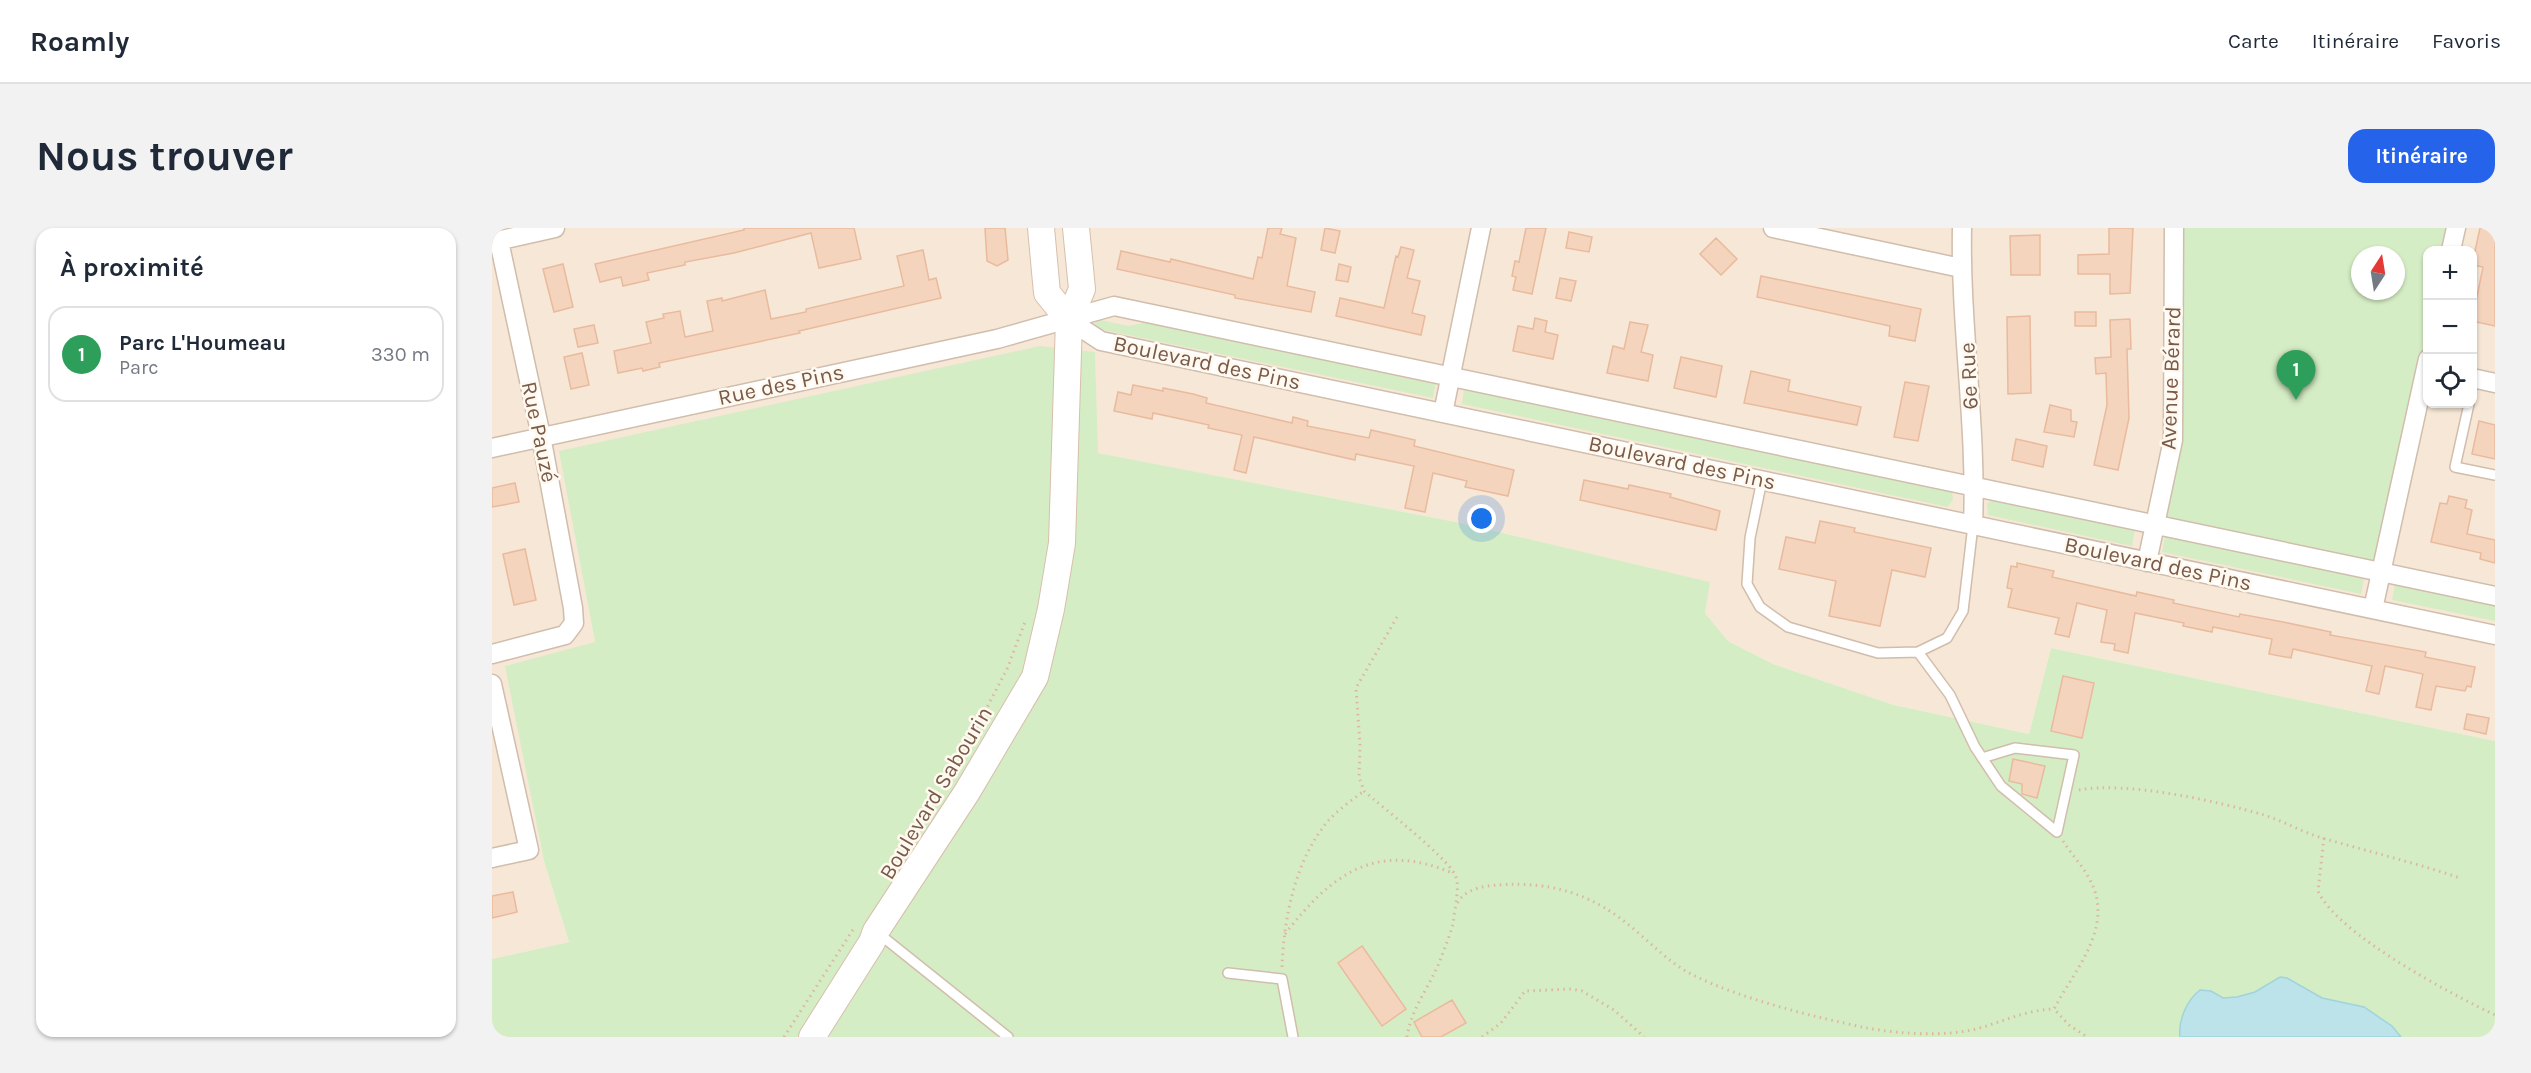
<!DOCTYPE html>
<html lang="fr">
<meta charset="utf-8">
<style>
body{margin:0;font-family:Karla,sans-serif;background:#f2f2f3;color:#1f2937}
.controls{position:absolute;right:18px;top:18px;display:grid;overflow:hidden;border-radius:12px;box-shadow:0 2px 4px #0004}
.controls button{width:54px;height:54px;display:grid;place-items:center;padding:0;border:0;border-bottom:2px solid #e0e1e3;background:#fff;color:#1f2937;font:30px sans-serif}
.compass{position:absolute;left:1859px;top:18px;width:54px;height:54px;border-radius:50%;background:#fff;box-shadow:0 2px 4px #0004;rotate:12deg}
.you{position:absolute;left:990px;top:291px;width:21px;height:21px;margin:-15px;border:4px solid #fff;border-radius:50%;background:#1a73e8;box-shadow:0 0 0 9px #1a73e833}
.badge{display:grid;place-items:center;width:39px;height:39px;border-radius:50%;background:#2563eb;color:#fff;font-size:20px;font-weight:700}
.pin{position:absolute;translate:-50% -50px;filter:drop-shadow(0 2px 3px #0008)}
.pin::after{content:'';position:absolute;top:32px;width:21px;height:18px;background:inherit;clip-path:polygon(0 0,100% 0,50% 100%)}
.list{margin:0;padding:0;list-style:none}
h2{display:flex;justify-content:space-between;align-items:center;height:78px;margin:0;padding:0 24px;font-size:26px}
h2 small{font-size:20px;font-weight:400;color:#747a83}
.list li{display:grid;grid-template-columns:39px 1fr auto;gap:18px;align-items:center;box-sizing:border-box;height:96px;margin:0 12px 12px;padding:0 12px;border:2px solid #e0e1e3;border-radius:18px}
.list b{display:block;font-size:22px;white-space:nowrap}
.list p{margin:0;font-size:20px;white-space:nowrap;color:#747a83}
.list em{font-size:20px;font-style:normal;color:#747a83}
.icon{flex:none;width:33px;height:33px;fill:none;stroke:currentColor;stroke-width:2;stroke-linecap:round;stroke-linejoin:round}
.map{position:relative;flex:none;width:2003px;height:809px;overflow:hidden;border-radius:18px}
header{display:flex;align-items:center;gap:36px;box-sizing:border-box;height:84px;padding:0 30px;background:#fff;border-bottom:2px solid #e0e1e3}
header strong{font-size:28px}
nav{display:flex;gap:33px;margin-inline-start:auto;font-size:21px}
.intro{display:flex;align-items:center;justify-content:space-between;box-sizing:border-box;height:144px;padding:0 36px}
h1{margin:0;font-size:42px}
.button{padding:15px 27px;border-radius:18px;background:#2563eb;color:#fff;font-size:21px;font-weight:700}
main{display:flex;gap:36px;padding:0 36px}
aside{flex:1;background:#fff;border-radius:18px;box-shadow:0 2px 4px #0004}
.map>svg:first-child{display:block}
.residential{fill:#f6e7d6;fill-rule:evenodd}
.green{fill:#d5edc5;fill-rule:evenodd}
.water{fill:#bbe3e9;stroke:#a0d3dc;stroke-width:1.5}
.building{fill:#f5d4be;stroke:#e9ba9d;stroke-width:1.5}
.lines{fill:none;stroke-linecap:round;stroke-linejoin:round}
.lane-casing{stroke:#d1bdac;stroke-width:12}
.street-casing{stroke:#d1bdac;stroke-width:21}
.secondary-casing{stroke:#d7bfac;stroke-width:28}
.path{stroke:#dbb7a0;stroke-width:3;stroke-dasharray:1.5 4.5;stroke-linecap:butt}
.lane{stroke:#fff;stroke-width:9}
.street{stroke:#fff;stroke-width:18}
.secondary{stroke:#fff;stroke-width:26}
.labels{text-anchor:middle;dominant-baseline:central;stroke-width:5;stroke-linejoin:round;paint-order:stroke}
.street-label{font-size:22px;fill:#7a5b4a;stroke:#fff9f0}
</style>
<header>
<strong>Roamly</strong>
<nav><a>Carte</a><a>Itinéraire</a><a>Favoris</a></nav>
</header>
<div class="intro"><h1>Nous trouver</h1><a class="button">Itinéraire</a></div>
<main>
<aside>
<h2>À proximité<small></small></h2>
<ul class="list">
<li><span class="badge" style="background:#2e9e5b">1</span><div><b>Parc L'Houmeau</b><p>Parc</p></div><em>330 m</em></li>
</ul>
</aside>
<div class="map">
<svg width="2003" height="809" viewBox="0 0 2003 809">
<rect width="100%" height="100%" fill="#fef5e8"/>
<path class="residential" d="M0 0H2003V513L1559 420 1537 506 1402 477 1281 436 1236 413 1213 385 1217 354 964 294 605 225 603 124 68 223 103 415 14 438 52 633 77 714 0 731ZM1936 22H1980V176H1936ZM1868 27H1904V63H1868Z"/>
<path class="green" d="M1682 0H1964L1959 22H1936L1935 131 1889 345 1662 297 1681 212ZM1868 27H1904V63H1868Z
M604 91 636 98 656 94 944 153 941 170 602 100Z
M548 118 603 124 606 225 964 294 1218 354 1213 385 1236 413 1281 436 1402 477 1537 506 1559 420 2003 513V809H0V731L77 714 52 633 13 438 103 414 67 223Z
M972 160 1460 263 1461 271 1456 279 970 176Z
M1501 271 1643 301 1640 318 1496 287 1495 276Z
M1673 308 1872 350 1869 366 1670 324Z
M1903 356 2003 377V393L1900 372Z"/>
<path class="water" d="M1788 749 1795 750 1830 770 1872 779 1900 798 1909 809H1688C1686 792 1695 772 1708 762L1719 763 1731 770 1745 769 1763 764Z"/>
<path class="building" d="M252 0H362L369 31 327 40 319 5 242 25 193 34V37L155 45 157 52 131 58 129 49 108 54 103 36 252 2Z
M493 0H513L516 32 505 38 495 33Z
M776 0H790L788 6 804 10 795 58 823 64 819 84 743 70V67L625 41 629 23 678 34 679 31 761 51 766 29 770 30Z
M833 0 848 3 843 25 829 22Z
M1034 0H1054L1040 66 1021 62 1024 49 1020 48 1023 33 1027 34Z
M1617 0H1641L1638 65 1618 66V46H1586V27L1617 26Z
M1988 0H2003V98L1980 93 1991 39 1980 37Z
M1077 4 1100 9 1097 24 1074 20Z
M1548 7V47H1519L1518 8Z
M1224 10 1245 31 1229 47 1208 26Z
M909 19 922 22 915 50 928 53 920 85 933 88 929 107 844 88 848 70 892 80 904 28 906 29Z
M431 22 437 52 444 50 449 70 307 103 308 105 167 135 168 139 151 143 150 140 126 145 122 123 159 115 154 94 172 90 171 86 188 83 193 109 221 103 215 73 230 70V73L273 62 279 91 314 84V81L412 58 405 28Z
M71 36 81 79 62 84 51 41Z
M847 36 859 39 856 54 844 52Z
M1269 48 1429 81 1423 113 1397 108 1398 98 1265 69Z
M1068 50 1084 53 1079 73 1064 70Z
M1583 84H1604V98H1583Z
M1538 88 1539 165 1516 166 1515 89Z
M1043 90 1055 93 1053 104 1066 107 1061 131 1021 123 1026 98 1041 101Z
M1638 91 1639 121H1635L1637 190 1626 242 1602 237 1615 177 1614 145 1604 146 1603 130 1619 129 1618 92Z
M1138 94 1156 97 1149 124 1161 127 1156 153 1115 145 1121 118 1132 121Z
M102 97 106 115 86 119 82 101Z
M90 125 97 157 79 161 72 129Z
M1189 129 1230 138 1224 169 1182 160Z
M1259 143 1298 152 1296 163 1369 179 1365 197 1252 175Z
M1413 154 1437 158 1426 213 1402 209Z
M641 157 671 163V160L701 166 715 170 714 175 800 195 801 189 816 193 815 198 877 210 879 202 923 212 922 218 1022 242 1016 268 973 259 975 253 941 245 933 284 913 280 922 238 864 226 863 232 762 209 754 245 742 242 750 207 716 200 717 197 661 185 660 191 622 183 626 164 639 167Z
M1558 177 1579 182V193L1585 194 1582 209 1552 204Z
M1987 193 2003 197V231L1980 226Z
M1524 211 1555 218 1551 239 1520 232Z
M1092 252 1136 261 1137 257 1179 266 1178 269 1228 283 1224 302 1088 272Z
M23 255 27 274 0 279V260Z
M1957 268 1975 272 1973 280 1980 282 1975 306 2003 312V335L1988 331 1989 325 1939 314 1948 275 1955 276Z
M1328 293 1363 300 1362 304 1439 320 1433 349 1400 342 1388 398 1337 388 1344 353 1287 341 1294 309 1323 315Z
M33 321 44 372 22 377 11 326Z
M1525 335 1562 343 1560 349 1644 368 1645 364 1682 372 1681 375 1747 389 1748 386 1791 394 1839 404 1838 407 1934 424 1933 429 1983 439 1979 459 1975 458 1973 463 1944 458 1939 482 1924 479 1931 446 1893 438 1887 466 1874 463 1880 438 1801 421 1799 430 1777 426 1780 411 1721 399 1720 404 1691 398 1692 395 1643 385 1636 425 1622 422 1623 416 1609 414 1615 382 1585 375 1577 409 1563 406 1567 390 1516 379 1520 361 1515 360 1519 338 1525 339Z
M1571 448 1602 455 1590 510 1559 503Z
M1975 486 1997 490 1994 506 1972 501Z
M1521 531 1553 538 1545 570 1530 566V556L1517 553Z
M21 664 25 684 0 690V668Z
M870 718 914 781 890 798 846 735Z
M960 772 974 795 949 809H930L922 794Z"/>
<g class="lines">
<g class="lane-casing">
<path id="lane" d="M1977 176 1963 239 2003 247
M1270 252 1258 310 1255 356 1268 379 1296 399 1386 425 1426 424 1455 410 1471 383 1481 297
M1426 424 1458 467 1483 519 1509 558 1565 604 1582 527 1523 520 1490 530
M386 705 516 809
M736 745 790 751 801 809"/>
</g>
<g class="street-casing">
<path id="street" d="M1281 0 1469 40
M1470 0C1468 99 1485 197 1481 297
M0 14 63 0
M1959 22 1964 0
M577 92 609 113 2003 407
M1980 150 2003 155
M951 185 989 0
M0 220 505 111 622 78 2003 368
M1655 334 1681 212 1682 0
M1881 381 1936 131
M0 426 73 407 82 395 81 380 49 208 7 13
M0 456 37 622 0 630"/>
</g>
<g class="secondary-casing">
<path id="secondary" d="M549 0 555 65 577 92
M320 809 380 714 384 703 475 564 543 449 559 381 570 315 577 92 590 61 584 0"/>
</g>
<path class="path" d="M905 389 864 460 868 517 867 549 872 563C891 580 954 628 963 647 967 655 965 666 964 675
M465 537 515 441 533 394
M1587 562C1634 553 1725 573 1772 587 1791 593 1808 603 1827 609 1874 623 1921 634 1968 650
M1832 610 1826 663C1845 706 1959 766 2003 787
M1571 613C1579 626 1591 638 1598 652 1623 699 1583 741 1562 781L1577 797 1595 809
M793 706C839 647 883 612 960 645
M790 739C792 690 803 632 836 593 846 582 860 572 872 563
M292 809 362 700
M915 809C919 780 939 757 949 730 953 719 958 707 961 696 962 690 962 683 964 678 971 661 991 658 1006 657 1062 653 1103 667 1144 703 1163 719 1179 736 1201 747 1249 771 1322 789 1375 800 1408 806 1451 809 1484 801 1511 794 1533 782 1562 781
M990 809 1009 795 1033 763 1080 761 1090 763 1122 782 1152 809"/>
<use href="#lane" class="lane"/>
<use href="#street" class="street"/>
<use href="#secondary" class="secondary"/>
</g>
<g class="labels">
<g class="street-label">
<text transform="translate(715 135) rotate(12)">Boulevard des Pins</text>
<text transform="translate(1477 148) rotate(-93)">6e Rue</text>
<text transform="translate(1679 150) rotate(-88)">Avenue Bérard</text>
<text transform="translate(289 157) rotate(-12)">Rue des Pins</text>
<text transform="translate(47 204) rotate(78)">Rue Pauzé</text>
<text transform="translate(1190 235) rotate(12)">Boulevard des Pins</text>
<text transform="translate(1666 336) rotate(12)">Boulevard des Pins</text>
<text transform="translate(444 565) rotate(-59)">Boulevard Sabourin</text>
</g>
</g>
</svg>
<div class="controls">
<button>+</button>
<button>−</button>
<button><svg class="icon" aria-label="locate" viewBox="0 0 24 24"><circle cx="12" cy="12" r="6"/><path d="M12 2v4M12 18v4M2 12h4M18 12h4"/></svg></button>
</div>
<svg class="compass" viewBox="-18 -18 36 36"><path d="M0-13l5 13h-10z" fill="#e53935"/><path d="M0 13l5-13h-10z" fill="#747a83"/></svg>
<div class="you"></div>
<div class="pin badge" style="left:1804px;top:172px;background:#2e9e5b">1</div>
</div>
</main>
